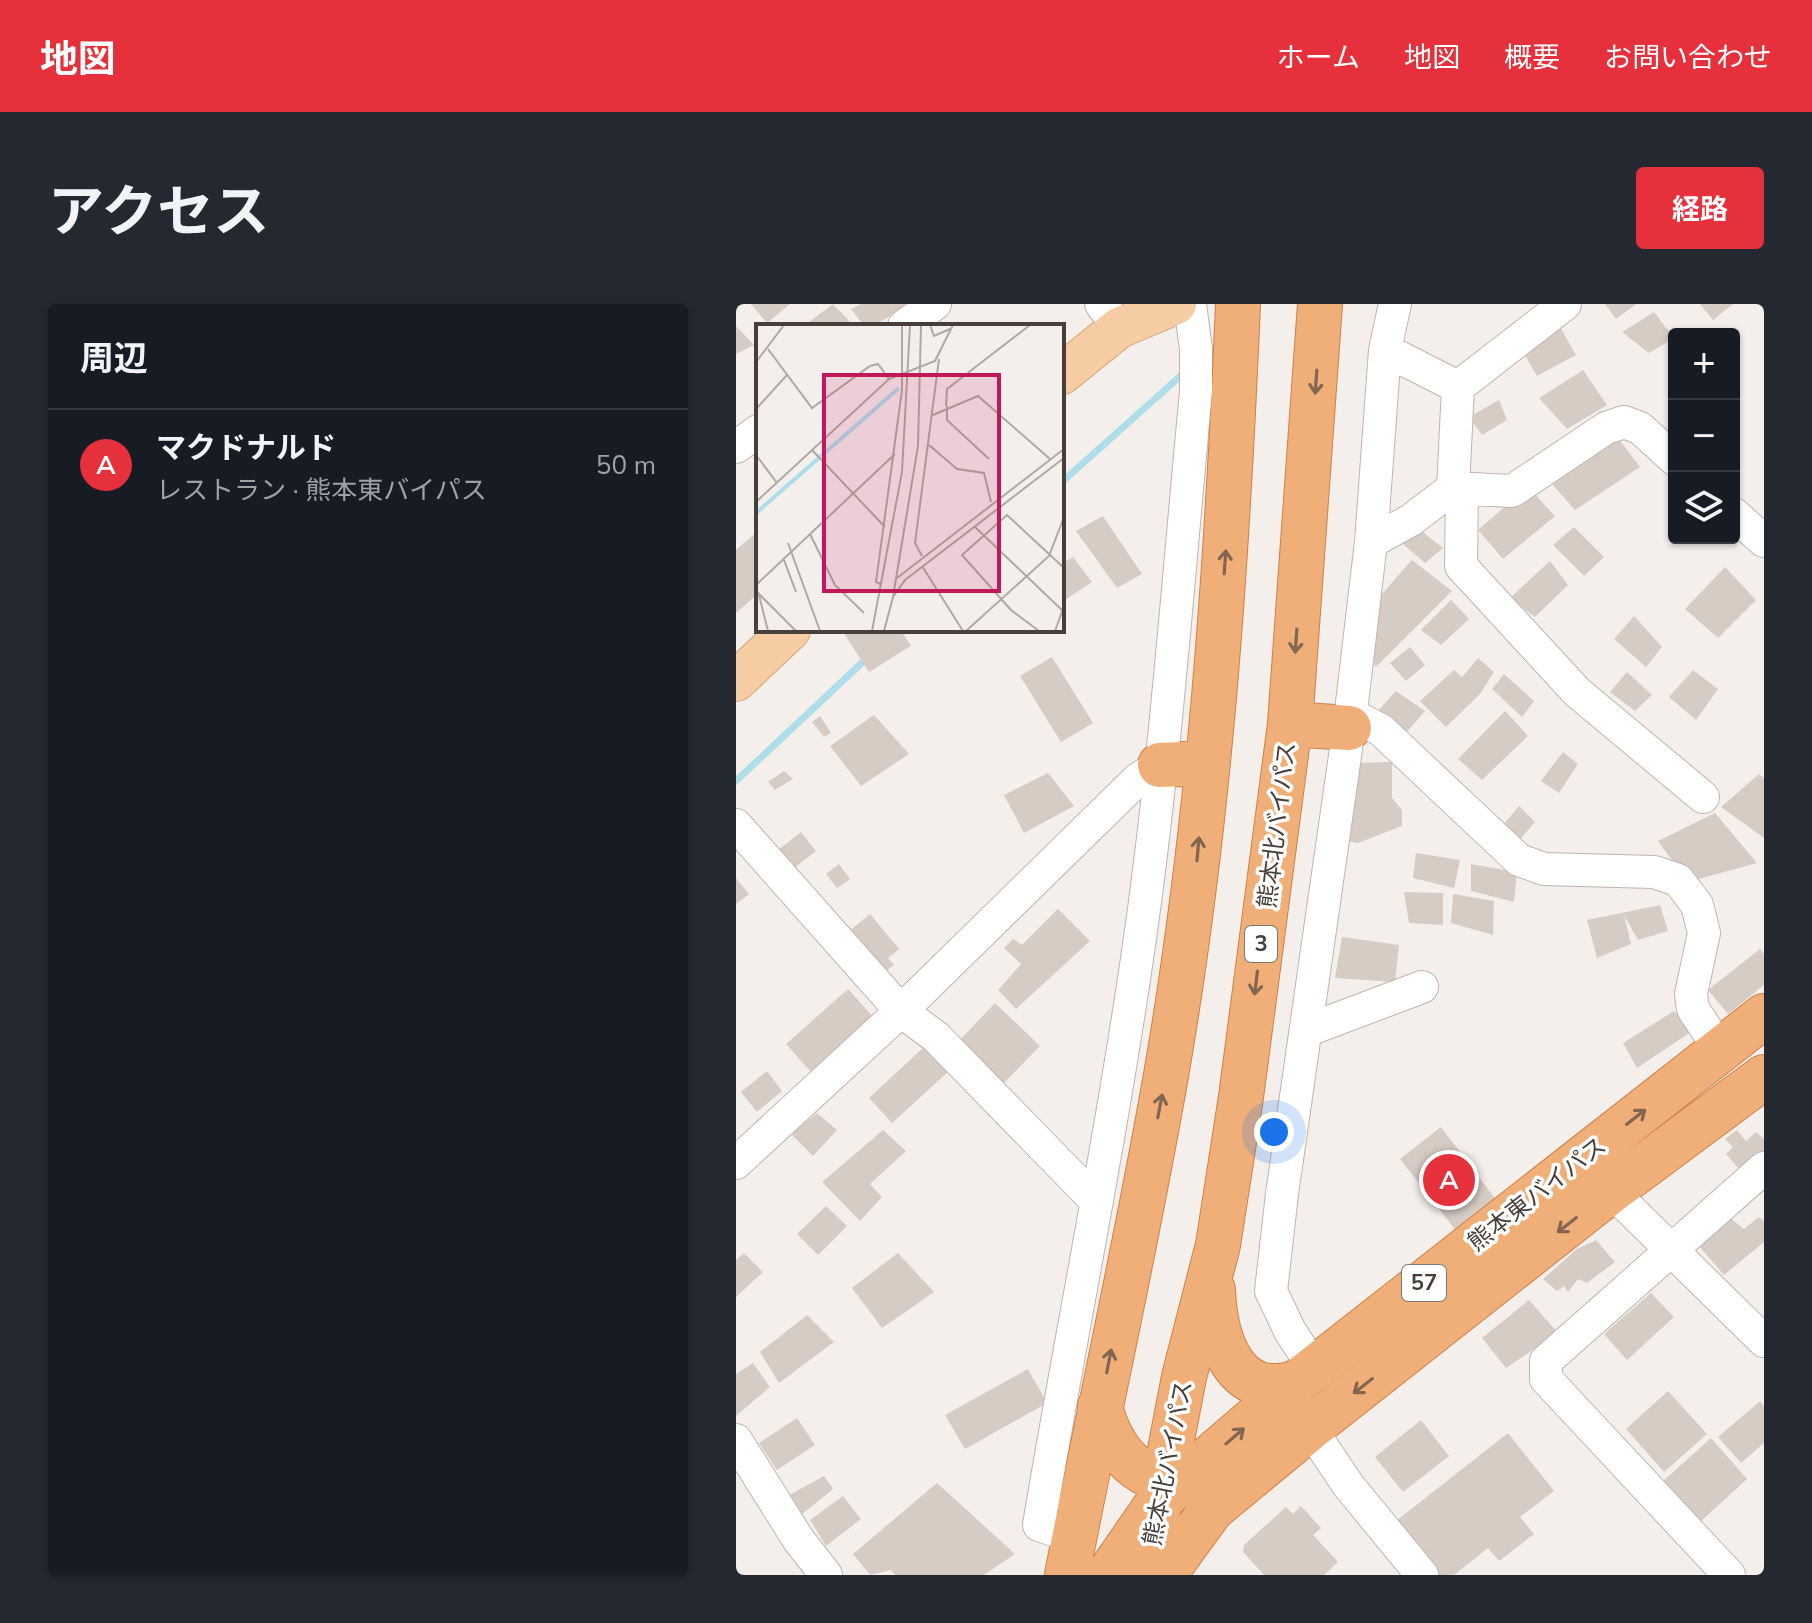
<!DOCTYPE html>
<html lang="ja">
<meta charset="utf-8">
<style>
body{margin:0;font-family:"Nunito Sans","Noto Sans JP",sans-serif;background:#242831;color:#f1f3f6}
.controls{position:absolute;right:24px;top:24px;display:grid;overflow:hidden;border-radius:8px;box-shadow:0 2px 6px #0004}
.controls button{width:72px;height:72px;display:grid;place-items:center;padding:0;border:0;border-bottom:2px solid #363941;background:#171b24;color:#f1f3f6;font:40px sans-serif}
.you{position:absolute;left:538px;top:828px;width:28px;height:28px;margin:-20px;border:6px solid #fff;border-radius:50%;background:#1a73e8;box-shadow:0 0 0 12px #1a73e833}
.badge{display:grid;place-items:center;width:52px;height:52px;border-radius:50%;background:#e6303c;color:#fff;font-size:26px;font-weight:700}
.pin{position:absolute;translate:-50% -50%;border:4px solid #fff;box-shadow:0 2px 8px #0006}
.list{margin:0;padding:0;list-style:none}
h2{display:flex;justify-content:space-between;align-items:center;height:104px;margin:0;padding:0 32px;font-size:34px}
h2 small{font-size:26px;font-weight:400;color:#9ea1a6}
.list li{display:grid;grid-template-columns:52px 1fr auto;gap:24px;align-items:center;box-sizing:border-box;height:112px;padding:0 32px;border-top:2px solid #363941}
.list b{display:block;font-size:30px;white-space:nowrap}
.list p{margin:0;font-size:26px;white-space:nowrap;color:#9ea1a6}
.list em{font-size:26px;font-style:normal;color:#9ea1a6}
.icon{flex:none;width:44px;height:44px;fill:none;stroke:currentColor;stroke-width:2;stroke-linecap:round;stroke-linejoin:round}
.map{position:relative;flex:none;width:1028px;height:1271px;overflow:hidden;border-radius:8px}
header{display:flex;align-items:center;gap:48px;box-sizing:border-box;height:112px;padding:0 40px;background:#e6303c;color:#fff}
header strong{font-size:38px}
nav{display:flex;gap:44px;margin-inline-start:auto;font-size:28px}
.intro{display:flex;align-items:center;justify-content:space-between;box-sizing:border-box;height:192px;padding:0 48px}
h1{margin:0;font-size:56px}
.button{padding:20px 36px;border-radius:8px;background:#e6303c;color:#fff;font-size:28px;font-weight:700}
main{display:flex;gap:48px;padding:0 48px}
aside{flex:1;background:#171b24;border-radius:8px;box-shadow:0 2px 6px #0004}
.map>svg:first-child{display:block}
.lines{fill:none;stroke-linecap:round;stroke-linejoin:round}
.stream{stroke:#addeea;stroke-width:7}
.building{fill:#d7ccc4}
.minor-casing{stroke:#bfb5ae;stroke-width:34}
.major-casing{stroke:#d9a473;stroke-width:42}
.highway-casing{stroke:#cf8149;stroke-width:46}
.minor{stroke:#fff;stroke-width:32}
.major{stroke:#f5cca3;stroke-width:40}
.highway{stroke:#f0af79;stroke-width:44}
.oneway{stroke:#82664f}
.labels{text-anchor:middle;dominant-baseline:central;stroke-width:7;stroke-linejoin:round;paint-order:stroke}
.shield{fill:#fff;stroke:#7e7974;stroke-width:2}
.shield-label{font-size:22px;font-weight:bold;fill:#473f39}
.street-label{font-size:24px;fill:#473f39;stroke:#fff}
.inset-river{fill:none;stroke:#addeea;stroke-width:4}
.inset-road{fill:none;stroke:#afa9a4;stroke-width:2}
.view{fill:#c2185b;fill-opacity:0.15;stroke:#c2185b;stroke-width:4}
.inset-edge{fill:none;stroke:#473f39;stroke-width:4}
</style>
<header>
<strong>地図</strong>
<nav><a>ホーム</a><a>地図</a><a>概要</a><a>お問い合わせ</a></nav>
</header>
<div class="intro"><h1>アクセス</h1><a class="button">経路</a></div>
<main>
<aside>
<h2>周辺<small></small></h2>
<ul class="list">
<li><span class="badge">A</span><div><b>マクドナルド</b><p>レストラン · 熊本東バイパス</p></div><em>50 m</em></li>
</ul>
</aside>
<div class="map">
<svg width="1028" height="1271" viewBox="0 0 1028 1271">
<rect width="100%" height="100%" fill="#f4efeb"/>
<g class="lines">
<path class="stream" d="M326 178 450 67
M0 477 131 354"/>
</g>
<path class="building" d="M15 0H54L31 19Z
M97 0 118 22H77L73 18Z
M125 0H168L170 3 137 22H128L115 5Z
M869 0H900L880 15Z
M964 0H997L977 16Z
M918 8 938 34 913 49 886 28Z
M0 22 18 41 0 50Z
M824 23 840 51 801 72 786 46Z
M847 66 871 101 831 125 803 94Z
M763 96 771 116 746 131 733 113Z
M881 133 904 163 839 206 816 180Z
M792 183 819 212 767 255 742 226Z
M367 212 406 270 381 284 340 227Z
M678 221 707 244 689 259 660 234Z
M838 223 868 253 848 272 817 241Z
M22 227V290L0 309V246Z
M337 253 356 278 326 298V260Z
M676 256 716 287 640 363 614 326Z
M814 257 832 281 799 313 774 294Z
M989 263 1020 296 982 334 949 305Z
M715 296 733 315 705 341 685 326Z
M898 312 926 343 910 363 878 335Z
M109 326H165L175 342 133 368 107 328Z
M674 343 689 361 670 377 654 359Z
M316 353 357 419 325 438 284 372Z
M742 354 758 368 744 390 710 423 684 397 718 366 726 373Z
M957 366 982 385 960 416 933 393Z
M891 368 916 391 899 407 874 388Z
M768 370 798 397 786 413 756 385Z
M660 387 689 407 667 432 639 410Z
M769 407 792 432 746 476 722 455Z
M138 411 173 450 125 482 94 442Z
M84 412 95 429 88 433 76 418Z
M827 448 842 460 823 489 805 477Z
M656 458V494L666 506V522L622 539 602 535 615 459Z
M48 467 57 475 39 486 32 478Z
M312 469 338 502 288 529 268 491Z
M1023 470 1028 474V534L985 503Z
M783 502 799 518 780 540 763 526Z
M979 509 1021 559 952 578 922 537Z
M65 528 80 547 57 565 42 546Z
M680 549 724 556 718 584 677 574Z
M103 560 114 575 101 584 90 570Z
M735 560 781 568 778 598 735 587Z
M0 574 13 590 0 600Z
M668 588 707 589V621L673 619Z
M717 590 758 597 757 631 715 619Z
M924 601 932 627 902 636 888 611 895 640 861 654 851 616Z
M322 605 354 637 280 705 262 686 285 660 268 644 277 635 286 641Z
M134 610 163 645 152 654 158 661 141 674 106 633Z
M606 633 663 641 659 678 599 674Z
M1024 645 1028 650V681L992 710 972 686Z
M112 685 137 713 76 769 50 740Z
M259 699 304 742 267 780 222 738Z
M938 707 955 728 901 764 887 739Z
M189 742 213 767 156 819 133 794Z
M31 767 46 787 21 808 5 788Z
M81 809 101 826 77 852 55 830Z
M705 823 761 897 721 928 664 855Z
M147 826 170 847 134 880 146 893 124 917 86 878Z
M1001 826 1010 837 1020 828 1028 835V854L1008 871 990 850 997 843 989 835Z
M90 902 111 922 82 951 61 930Z
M1023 913 1028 917V938L988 971 962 941 994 914 1008 925Z
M860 936 879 958 851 979 842 975 832 988 828 982 821 987 807 975 841 945Z
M8 949 27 968 0 993V956Z
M162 949 198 988 146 1024 116 984Z
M915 989 938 1013 891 1056 868 1030Z
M793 996 822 1029 770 1064 746 1034Z
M71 1011 98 1038 43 1079 24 1048Z
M17 1059 34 1083 0 1112V1070Z
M292 1065 311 1099 229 1145 209 1111Z
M932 1087 971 1130 928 1168 890 1125Z
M1024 1097 1028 1102V1139L1005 1159 982 1133Z
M61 1114 79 1141 41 1166 23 1139Z
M685 1116 713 1152 667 1188 639 1153Z
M772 1129 818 1187 784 1213 798 1230 763 1257 752 1244 718 1271H680L646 1228Z
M975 1134 1011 1175 963 1219 926 1178Z
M88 1172 97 1185 65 1211 46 1195Z
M201 1179 279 1250 248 1271H159L155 1266 134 1271 117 1250Z
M107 1192 125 1215 90 1242 74 1216Z
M565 1202 585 1224 577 1231 602 1258 588 1271H528L507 1248 508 1241 550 1203 557 1210Z"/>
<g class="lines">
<g class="minor-casing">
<path id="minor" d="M365 0 383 24
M168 22 199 0
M649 46 722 83
M0 143 22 127
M717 184 722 83 829 0
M726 184 725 262 841 388 967 493
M998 210 1028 237
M635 238 675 216 717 184 776 187 870 124 888 118 904 124 938 155
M614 410 645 426 783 556 808 565 918 568 942 576 961 601 968 629 955 690 957 705 984 746
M0 521 165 707 200 733 361 898
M572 726 686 683
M0 859 165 707 402 475 424 461
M862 874 1028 1037
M578 1064 554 1027 535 987 546 890 613 424 635 238 649 46 659 0
M574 1124 612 1181 686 1271
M0 1136 62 1235 90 1271
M338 1233 303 1221C335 1030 374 840 402 648 429 463 442 275 460 88V45L454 0
M993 1271 810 1075V1057L1028 864"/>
</g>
<g class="major-casing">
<path id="major" d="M326 70 383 24 440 0
M0 377 54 326"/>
</g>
<g class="highway-casing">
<path id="highway" d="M554 420 613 424
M424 461 469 459
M477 986C479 1035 498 1099 561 1078
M364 1102C376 1150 404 1180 456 1180
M331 1271C363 1106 400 942 429 777 474 521 491 260 502 0
M372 1271 423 1197 561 1078 1028 712
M410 1271 448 1073 482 941 505 793 554 420 584 0
M428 1271 476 1205 574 1124 876 886 1028 773"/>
</g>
<use href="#minor" class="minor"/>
<use href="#major" class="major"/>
<use href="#highway" class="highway"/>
</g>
<defs><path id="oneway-shaft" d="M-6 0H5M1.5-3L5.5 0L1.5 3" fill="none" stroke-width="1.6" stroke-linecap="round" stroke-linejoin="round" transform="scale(2)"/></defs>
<g class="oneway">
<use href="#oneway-shaft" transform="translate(580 78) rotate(94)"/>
<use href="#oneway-shaft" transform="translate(489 258) rotate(-86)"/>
<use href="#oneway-shaft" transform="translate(560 337) rotate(94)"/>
<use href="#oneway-shaft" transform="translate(462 545) rotate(-85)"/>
<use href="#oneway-shaft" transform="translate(520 679) rotate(97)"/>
<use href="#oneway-shaft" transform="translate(424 802) rotate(-79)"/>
<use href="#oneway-shaft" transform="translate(900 813) rotate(-38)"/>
<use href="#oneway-shaft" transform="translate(831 921) rotate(142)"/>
<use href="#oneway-shaft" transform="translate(373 1057) rotate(-79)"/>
<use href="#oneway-shaft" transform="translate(627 1082) rotate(142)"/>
<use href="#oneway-shaft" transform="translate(499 1132) rotate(-41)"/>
</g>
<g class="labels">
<g class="shield">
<rect x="509" y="622" width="32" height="36" rx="6"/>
<rect x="666" y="961" width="44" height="36" rx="6"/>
</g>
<g class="shield-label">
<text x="525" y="640">3</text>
<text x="688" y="979">57</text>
</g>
<g class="street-label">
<text transform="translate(541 521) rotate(-83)">熊本北バイパス</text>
<text transform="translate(801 890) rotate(-38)">熊本東バイパス</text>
<text transform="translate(432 1159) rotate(-79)">熊本北バイパス</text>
</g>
</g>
<g transform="translate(20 20)">
<rect width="308" height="308" fill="#f4efeb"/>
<path class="inset-river" d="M0 189 143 64"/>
<path class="inset-road" d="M174 1 178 12 194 5M12 25 56 84 114 42 122 40 133 55M0 38 28 1M190 82 191 65 274 1M191 82V96L233 135M0 85 31 51M177 91 222 72 294 135M173 121 201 145 228 149 235 178M56 126 129 203M0 131 21 159M0 178 133 55 179 37 197 1M219 203 308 288M54 210 79 261 108 289M32 219 64 307M166 232 159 219 183 35M28 236 40 268M166 242 207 307M141 254 308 125M125 260 120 258 146 66V1M0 261 139 130M0 267 40 307M3 271 12 307M137 273 162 122 165 1M116 307 146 148 154 1M128 307 137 273 149 256 308 134M210 307 293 232 308 193M283 307 255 286 206 231 251 191 308 244M299 307 308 282"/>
<path class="view" d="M68 51H243V267H68Z"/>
<rect width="308" height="308" class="inset-edge"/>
</g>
</svg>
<div class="controls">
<button>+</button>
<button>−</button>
<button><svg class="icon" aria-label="layers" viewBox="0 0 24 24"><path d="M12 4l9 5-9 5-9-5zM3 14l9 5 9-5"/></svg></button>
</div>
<div class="you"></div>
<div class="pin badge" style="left:713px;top:876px">A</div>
</div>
</main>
